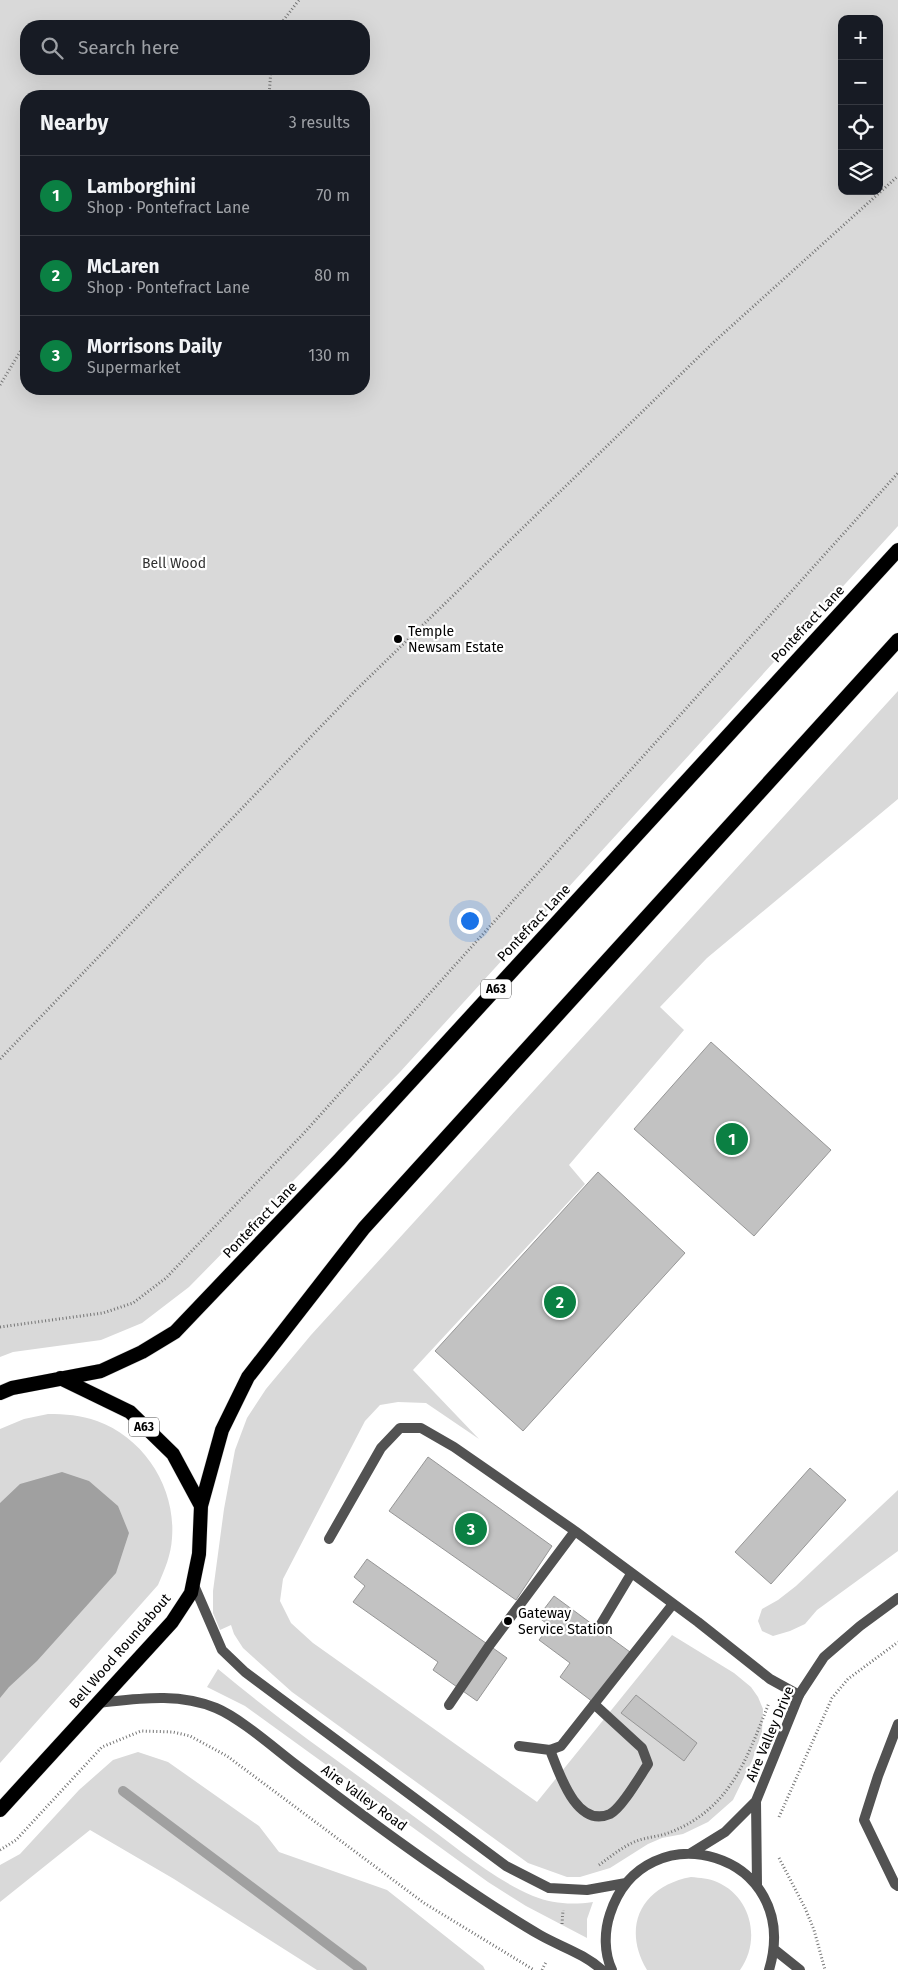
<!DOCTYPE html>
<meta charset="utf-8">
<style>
body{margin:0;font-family:"Fira Sans",sans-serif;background:#20242c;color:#f1f3f6}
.controls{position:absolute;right:15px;top:15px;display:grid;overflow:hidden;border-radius:10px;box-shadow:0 5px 20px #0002}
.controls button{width:45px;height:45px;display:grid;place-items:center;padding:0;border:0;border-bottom:1px solid #363941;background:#171b24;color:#f1f3f6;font:25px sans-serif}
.you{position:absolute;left:469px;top:920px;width:18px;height:18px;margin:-12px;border:4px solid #fff;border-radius:50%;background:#1a73e8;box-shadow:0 0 0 8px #1a73e833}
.badge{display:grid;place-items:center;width:32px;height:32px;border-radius:50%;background:#0b8043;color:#fff;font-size:16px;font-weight:700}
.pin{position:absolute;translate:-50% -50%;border:2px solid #fff;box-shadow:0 1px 5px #0006}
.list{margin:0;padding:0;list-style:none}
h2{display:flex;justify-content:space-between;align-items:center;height:65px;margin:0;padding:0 20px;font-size:21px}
h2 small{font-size:16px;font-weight:400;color:#9ea1a6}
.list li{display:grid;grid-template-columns:32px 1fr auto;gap:15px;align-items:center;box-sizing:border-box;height:80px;padding:0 20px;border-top:1px solid #363941}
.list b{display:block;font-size:19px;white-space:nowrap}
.list p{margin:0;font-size:16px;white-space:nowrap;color:#9ea1a6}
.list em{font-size:16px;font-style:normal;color:#9ea1a6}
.icon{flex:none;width:28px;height:28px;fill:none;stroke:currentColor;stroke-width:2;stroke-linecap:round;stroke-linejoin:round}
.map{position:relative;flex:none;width:898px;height:1970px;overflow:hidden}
.search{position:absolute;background:#171b24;box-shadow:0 5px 20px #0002;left:20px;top:20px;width:350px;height:55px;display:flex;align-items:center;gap:12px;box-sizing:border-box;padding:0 18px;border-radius:20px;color:#9ea1a6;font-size:19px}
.panel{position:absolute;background:#171b24;box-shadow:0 5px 20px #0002;left:20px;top:90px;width:350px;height:305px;border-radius:20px}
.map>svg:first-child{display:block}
.green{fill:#d9d9d9;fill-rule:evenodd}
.water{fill:#a0a0a0}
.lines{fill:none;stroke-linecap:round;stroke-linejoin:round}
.stream{stroke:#a0a0a0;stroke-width:10}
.building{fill:#c2c2c2;stroke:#969696}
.trunk-casing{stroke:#dbdbdb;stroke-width:15}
.path{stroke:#747474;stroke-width:3;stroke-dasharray:1 2.5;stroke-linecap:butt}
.service{stroke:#525252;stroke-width:10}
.minor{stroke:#525252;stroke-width:10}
.trunk{stroke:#000;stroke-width:14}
.poi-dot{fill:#000;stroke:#fff;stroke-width:2}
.labels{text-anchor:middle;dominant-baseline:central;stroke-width:4.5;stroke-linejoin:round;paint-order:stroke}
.shield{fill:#fff;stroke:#4c4c4c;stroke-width:1}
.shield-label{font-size:12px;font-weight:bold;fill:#000}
.park-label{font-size:14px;fill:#303030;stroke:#fff}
.street-label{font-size:14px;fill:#000;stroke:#fff}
.poi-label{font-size:14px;fill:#000;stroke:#fff;text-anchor:start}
</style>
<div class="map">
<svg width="898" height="1970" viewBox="0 0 898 1970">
<rect width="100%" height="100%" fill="#fff"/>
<path class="green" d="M0 0H898V526L400 1072 189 1287 142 1323 101 1340 13 1352 0 1357ZM842 19H879V191H842ZM26 26H364V69H26ZM26 96H364V389H26Z
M898 691V799L707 958 660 1007 684 1030 569 1165 585 1184 413 1370 479 1439 426 1403 398 1402 380 1405 365 1421 283 1579 280 1601 291 1623 313 1643 537 1802 672 1635 734 1673 751 1687 758 1697 763 1709 762 1732 752 1761 733 1800 708 1822 683 1834 662 1838 648 1844 610 1868 580 1877H567L528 1863 292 1692 243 1648 234 1634 231 1625 220 1630 213 1613V1591L224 1509 235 1450 247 1418 266 1389 311 1335Z
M48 1414C65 1414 81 1415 97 1421 144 1438 176 1487 172 1538 171 1555 165 1569 158 1585L0 1763V1429L24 1419Z
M898 1490V1551L817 1610 805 1624 790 1631 773 1636 762 1631 758 1621 762 1609 778 1600 796 1586Z
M218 1669C281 1722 349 1769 416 1818 451 1843 494 1880 533 1896 553 1904 572 1905 593 1902L587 1919V1938L526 1906 488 1882 245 1706 207 1687Z
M138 1752 168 1762 259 1826 279 1852 387 1890 483 1966 485 1970H317L174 1879 90 1830 0 1902V1865L20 1854 79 1790 113 1760Z
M691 1877C700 1878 709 1878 717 1882 752 1897 761 1941 740 1970H647C621 1926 642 1886 691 1877Z"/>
<path class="water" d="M62 1472 89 1481 118 1506 129 1533 116 1573 37 1661 9 1687 0 1698V1503L20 1484Z"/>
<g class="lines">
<path class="stream" d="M123 1791 362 1970"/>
</g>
<path class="building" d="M711 1042 831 1150 754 1236 634 1129Z
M598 1172 685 1253 523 1431 435 1351Z
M428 1457 552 1546 516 1600 389 1511Z
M810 1468 846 1500 771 1584 735 1552Z
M367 1559 507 1658 477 1701 433 1670 438 1662 353 1602 365 1586 354 1577Z
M554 1596 630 1652 593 1702 560 1677 570 1663 539 1640 550 1626 538 1617Z
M636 1695 697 1743 684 1761 621 1713Z"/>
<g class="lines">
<g class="trunk-casing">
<path id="trunk" d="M0 1393 12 1388 101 1371 142 1352 175 1332 339 1160 898 550
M201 1506 222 1430 248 1377 364 1228 898 640
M0 1810 172 1622 191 1593 199 1554 201 1506 173 1454 130 1412 60 1378"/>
</g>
<path class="path" d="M279 26 299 0
M269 96 271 69
M0 385 26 342
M0 1059 356 690 715 341 898 176
M0 1327 103 1313 133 1303 166 1278 304 1133 898 473
M779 1817 832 1698 848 1679 898 1642
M0 1850 16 1840 102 1747 141 1731 173 1732 190 1736 227 1756 424 1903 534 1970
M779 1858 805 1908 814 1930 825 1970
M599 1865C610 1857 621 1848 634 1842 645 1837 659 1837 671 1832 731 1808 747 1758 769 1703
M562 1924 563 1910
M542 1970 546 1962"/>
<path class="service" d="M329 1539 381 1448 400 1428H421L454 1447 575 1531 698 1622 770 1679 799 1695
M598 1629 631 1574
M449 1705 489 1646 575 1531
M898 1724 878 1776 864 1820 895 1884 898 1886
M519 1746 550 1750 561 1746 673 1604
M550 1750C559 1772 576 1829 610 1814 622 1808 640 1776 648 1764L642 1748 594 1704"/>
<path class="minor" d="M193 1583 222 1650 245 1672 506 1866 549 1888 587 1890 626 1883
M96 1703C137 1699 177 1692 216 1708 240 1718 274 1748 295 1764 342 1800 390 1836 438 1869 472 1892 505 1915 540 1935 561 1947 583 1953 602 1970
M756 1801 757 1885
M691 1853 725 1832 756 1801 799 1695 824 1657 860 1626 898 1598
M775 1950 800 1970
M612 1970C604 1953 604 1932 610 1914 644 1808 804 1852 769 1970"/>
<use href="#trunk" class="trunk"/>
</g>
<g class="poi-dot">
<circle cx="398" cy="639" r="5"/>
<circle cx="508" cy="1621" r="5"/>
</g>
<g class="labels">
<g class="shield">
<rect x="481" y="979.5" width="30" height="19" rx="4"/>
<rect x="129" y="1417.5" width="30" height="19" rx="4"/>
</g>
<g class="shield-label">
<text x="496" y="989">A63</text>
<text x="144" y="1427">A63</text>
</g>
<g class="park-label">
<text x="174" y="563">Bell Wood</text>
</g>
<g class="street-label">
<text transform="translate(808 624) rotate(-47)">Pontefract Lane</text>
<text transform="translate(534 923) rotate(-47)">Pontefract Lane</text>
<text transform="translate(260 1220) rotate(-46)">Pontefract Lane</text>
<text transform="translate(120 1651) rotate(-49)">Bell Wood Roundabout</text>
<text transform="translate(770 1734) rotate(-67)">Aire Valley Drive</text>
<text transform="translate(364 1798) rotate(36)">Aire Valley Road</text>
</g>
<g class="poi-label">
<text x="408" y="631">Temple<tspan x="408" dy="16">Newsam Estate</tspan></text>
<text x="518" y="1613">Gateway<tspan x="518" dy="16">Service Station</tspan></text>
</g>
</g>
</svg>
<div class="controls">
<button>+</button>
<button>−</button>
<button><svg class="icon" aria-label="locate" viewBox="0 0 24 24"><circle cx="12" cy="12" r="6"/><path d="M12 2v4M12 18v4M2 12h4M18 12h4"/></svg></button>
<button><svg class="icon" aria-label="layers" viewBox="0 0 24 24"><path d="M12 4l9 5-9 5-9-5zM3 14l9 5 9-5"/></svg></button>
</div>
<div class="you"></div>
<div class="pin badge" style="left:732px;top:1139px">1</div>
<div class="pin badge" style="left:560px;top:1302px">2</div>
<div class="pin badge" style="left:471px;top:1529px">3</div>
<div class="search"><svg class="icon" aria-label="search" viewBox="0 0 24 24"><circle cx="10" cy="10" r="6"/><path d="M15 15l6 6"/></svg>Search here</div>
<section class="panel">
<h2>Nearby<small>3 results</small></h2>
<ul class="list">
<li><span class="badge">1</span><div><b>Lamborghini</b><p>Shop · Pontefract Lane</p></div><em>70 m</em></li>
<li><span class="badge">2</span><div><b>McLaren</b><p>Shop · Pontefract Lane</p></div><em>80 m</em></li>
<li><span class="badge">3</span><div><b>Morrisons Daily</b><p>Supermarket</p></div><em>130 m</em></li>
</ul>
</section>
</div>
